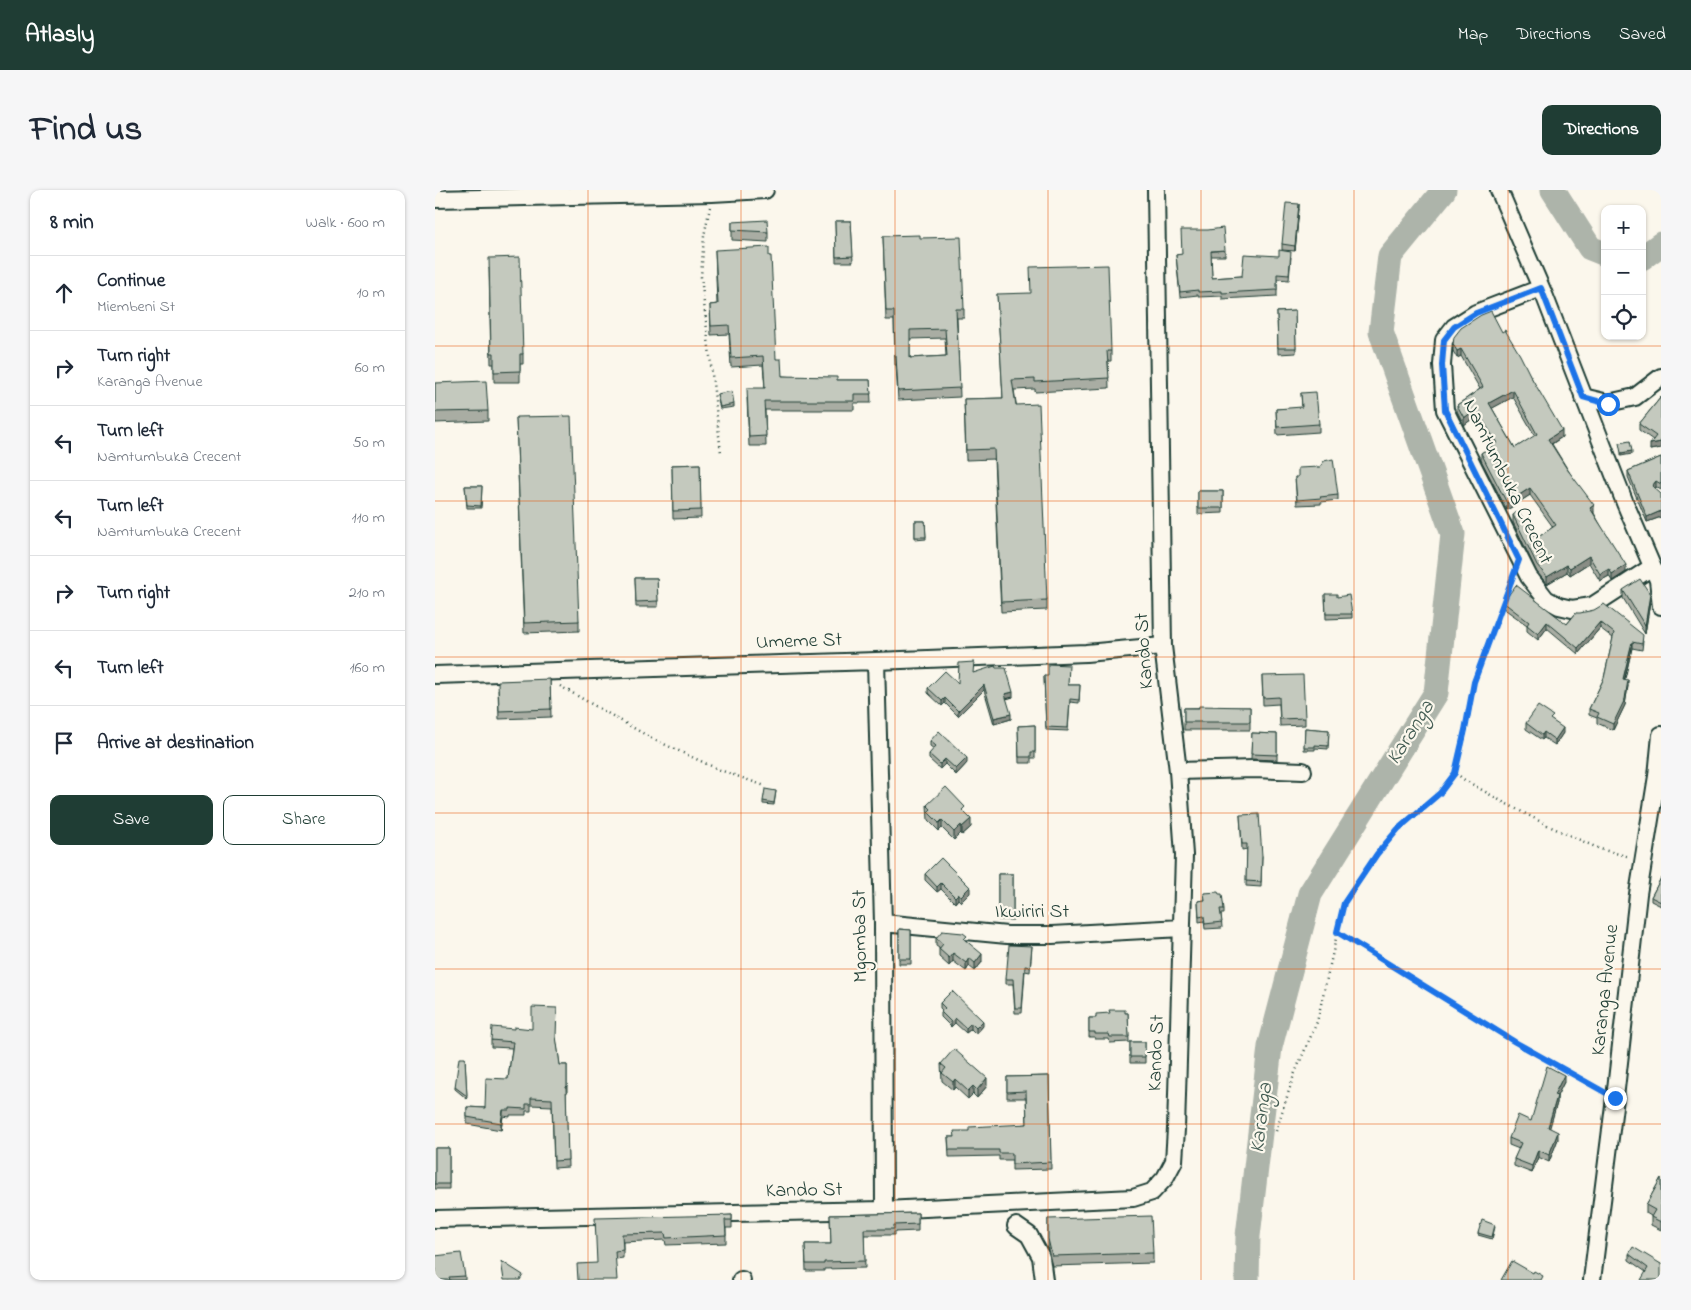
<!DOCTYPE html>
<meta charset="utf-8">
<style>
body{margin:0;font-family:"Indie Flower",sans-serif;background:#f6f6f7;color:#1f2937}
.controls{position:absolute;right:15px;top:15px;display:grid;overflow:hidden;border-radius:10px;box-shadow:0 1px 4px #0004}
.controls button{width:45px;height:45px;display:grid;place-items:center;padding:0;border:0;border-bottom:1px solid #e0e1e3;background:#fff;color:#1f2937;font:25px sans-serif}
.stop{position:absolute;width:15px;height:15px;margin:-11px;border:4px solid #1a73e8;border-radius:50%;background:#fff}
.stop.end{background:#1a73e8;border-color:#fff;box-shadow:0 1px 5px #0008}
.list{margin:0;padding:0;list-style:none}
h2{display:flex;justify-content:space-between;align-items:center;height:65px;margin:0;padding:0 20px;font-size:21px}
h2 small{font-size:16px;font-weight:400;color:#747a83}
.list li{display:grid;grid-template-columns:32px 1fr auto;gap:15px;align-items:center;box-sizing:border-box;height:75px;padding:0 20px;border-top:1px solid #e0e1e3}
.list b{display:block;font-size:19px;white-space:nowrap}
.list p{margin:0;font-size:16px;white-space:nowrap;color:#747a83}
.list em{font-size:16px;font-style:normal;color:#747a83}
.actions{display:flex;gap:10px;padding:15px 20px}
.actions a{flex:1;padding:11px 0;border:1px solid #1f3d34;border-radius:10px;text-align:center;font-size:18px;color:#1f3d34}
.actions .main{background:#1f3d34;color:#fff}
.icon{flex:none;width:28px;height:28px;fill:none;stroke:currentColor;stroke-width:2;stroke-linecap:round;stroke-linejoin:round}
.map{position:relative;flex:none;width:1226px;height:1090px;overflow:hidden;border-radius:10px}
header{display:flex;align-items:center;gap:30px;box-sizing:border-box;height:70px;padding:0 25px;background:#1f3d34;color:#fff}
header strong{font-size:24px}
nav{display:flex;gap:28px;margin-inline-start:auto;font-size:18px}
.intro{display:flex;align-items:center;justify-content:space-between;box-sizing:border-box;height:120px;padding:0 30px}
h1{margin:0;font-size:35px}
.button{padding:12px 22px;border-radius:10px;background:#1f3d34;color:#fff;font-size:18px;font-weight:700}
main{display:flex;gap:30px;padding:0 30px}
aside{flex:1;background:#fff;border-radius:10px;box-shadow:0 1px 4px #0004}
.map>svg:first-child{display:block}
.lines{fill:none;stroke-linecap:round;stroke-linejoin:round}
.river{stroke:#adb4aa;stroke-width:25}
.minor-casing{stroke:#1f3d34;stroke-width:20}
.path{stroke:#1f3d34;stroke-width:2.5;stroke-dasharray:1 4;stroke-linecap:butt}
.minor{stroke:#fbf7ec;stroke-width:16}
.wall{fill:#a9ada3;stroke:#1f3d34;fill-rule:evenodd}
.shaded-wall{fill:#898d85;stroke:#1f3d34}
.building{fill:#c4c9be;stroke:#1f3d34;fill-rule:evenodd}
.route{stroke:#1a73e8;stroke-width:6}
.grid{fill:none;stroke:#e8590c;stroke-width:1;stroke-opacity:0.55}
.labels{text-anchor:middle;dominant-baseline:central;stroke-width:4.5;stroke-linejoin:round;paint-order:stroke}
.street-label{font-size:20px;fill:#1f3d34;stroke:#fbf7ec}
.water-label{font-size:21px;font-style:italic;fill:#425b52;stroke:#fbf7ec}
</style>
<header>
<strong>Atlasly</strong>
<nav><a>Map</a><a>Directions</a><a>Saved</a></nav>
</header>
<div class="intro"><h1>Find us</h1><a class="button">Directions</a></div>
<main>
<aside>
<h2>8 min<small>Walk · 600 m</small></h2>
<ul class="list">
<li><svg class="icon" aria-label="ahead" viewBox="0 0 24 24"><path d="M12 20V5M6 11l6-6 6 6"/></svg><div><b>Continue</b><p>Miembeni St</p></div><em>10 m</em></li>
<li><svg class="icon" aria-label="right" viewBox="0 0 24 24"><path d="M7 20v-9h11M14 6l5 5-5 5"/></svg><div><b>Turn right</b><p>Karanga Avenue</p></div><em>60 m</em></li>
<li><svg class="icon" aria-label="left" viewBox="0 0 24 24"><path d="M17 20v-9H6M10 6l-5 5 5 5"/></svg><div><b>Turn left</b><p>Namtumbuka Crecent</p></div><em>50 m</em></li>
<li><svg class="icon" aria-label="left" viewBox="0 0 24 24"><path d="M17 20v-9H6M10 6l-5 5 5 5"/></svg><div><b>Turn left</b><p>Namtumbuka Crecent</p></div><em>110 m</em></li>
<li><svg class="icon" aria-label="right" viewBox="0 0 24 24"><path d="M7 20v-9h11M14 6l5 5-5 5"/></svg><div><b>Turn right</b></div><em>210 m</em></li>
<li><svg class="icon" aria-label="left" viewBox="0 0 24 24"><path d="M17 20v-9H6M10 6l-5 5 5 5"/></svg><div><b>Turn left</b></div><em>160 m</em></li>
<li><svg class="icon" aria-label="arrive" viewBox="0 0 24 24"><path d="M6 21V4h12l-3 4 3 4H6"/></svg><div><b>Arrive at destination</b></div></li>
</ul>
<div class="actions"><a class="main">Save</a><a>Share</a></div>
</aside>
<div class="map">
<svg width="1226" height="1090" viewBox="0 0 1226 1090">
<rect width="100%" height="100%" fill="#fbf7ec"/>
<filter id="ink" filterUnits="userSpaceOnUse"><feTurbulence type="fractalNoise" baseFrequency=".02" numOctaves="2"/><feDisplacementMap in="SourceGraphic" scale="10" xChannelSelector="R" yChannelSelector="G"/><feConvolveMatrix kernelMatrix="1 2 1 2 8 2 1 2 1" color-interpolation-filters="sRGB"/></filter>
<g filter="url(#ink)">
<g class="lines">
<path class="river" d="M1118 0 1155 58 1170 64
M1207 68 1226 54
M812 1090 813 1046 835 857 875 704 1001 503 1018 344 946 142 955 66 1009 0"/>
<g class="minor-casing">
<path id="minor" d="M1064 0 1110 107 1190 313 1223 390 1226 416
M0 9 277 3 330 0
M1106 98 1041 123 1019 137 1009 150 1007 175 1010 220 1094 387 1111 409 1124 416 1137 419 1157 416 1217 377
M1148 207 1173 213 1200 207 1226 187
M441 471 448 733 449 1020
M0 485 441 471 651 463 728 456
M743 581 819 579 868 581
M448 733 572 745H617L747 738
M0 1029 449 1020 698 1008 717 1002 730 988 739 971 741 939 749 665 743 581 728 456 721 0
M581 1036 594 1045 606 1067 609 1090
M306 1090H307
M1157 1090 1180 908 1203 704 1222 586 1226 545"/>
</g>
<path class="path" d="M275 17 269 46 266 87 286 263
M125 496 218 549 285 580 330 596
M1021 583 1028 589 1066 611 1116 637 1165 659 1195 667
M902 742 1080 852 1166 900
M841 941 859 885 882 832 909 713 942 664 963 639 1005 603 1020 583 1031 540 1039 492 1078 387"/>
<use href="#minor" class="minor"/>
</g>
<path class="wall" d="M864 19 860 61 847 60V54Z
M400 31H416L418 72H401Z
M297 32 333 42V52L297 50Z
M448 46 485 48 529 119V128H522L525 207 463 210 461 175H460L459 130H451ZM510 148 511 166 475 168V149Z
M280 60 341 169 347 186 402 190H435L436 213H419V220H330L331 256H314L312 208 330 198 328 175 296 177 294 144 276 145 275 115 282 114Z
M790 60V66H776L777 88 807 86 856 67 854 90 842 89V106L787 109V106L763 107V105L745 107 741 65Z
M54 78 88 164V174H85V192H59V174H56Z
M562 104 676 161V171H673L674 198 600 202V199L579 200 612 410V420L566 422 559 269 531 270 529 209 568 208Z
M860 121 861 163 843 164 842 122Z
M1067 142 1096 187 1127 247 1117 254 1159 322V323L1191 382 1177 391 1174 386 1165 391 1154 373 1135 385 1132 382 1112 394 1102 382 1078 332V325L1102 348 1118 337 1095 305 1072 320 1046 270V263L1059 255 1041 226 1029 235 1022 221V215L1045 199 1026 166 1022 168 1018 161V154ZM1078 207 1100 246 1080 258 1057 218Z
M0 193 53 221V231L0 233Z
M866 203 884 234V242L842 245 841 219 867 218Z
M282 204 299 214V217L285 219Z
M1226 207V258L1215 260 1218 250 1204 240V234Z
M81 227 144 431V441L89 443Z
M1226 267V300L1221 297 1220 299 1226 327 1212 332 1193 287V281Z
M265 274 266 328 238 329 237 275Z
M860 287 903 305V310L886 312V314L862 315Z
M30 296H47L46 318H32Z
M763 301H788V323L763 324Z
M480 331H490L491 349 480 350Z
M200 388H222L223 417H201Z
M1188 400 1215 412 1210 444 1188 408Z
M890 404 902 407 917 424V428L891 429Z
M1068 412 1132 434 1141 423 1208 451 1207 460 1197 458 1190 489 1193 496 1190 515 1178 540 1162 533V528L1154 525V519L1169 488 1178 448 1165 438 1143 464 1112 438 1103 450 1092 441V435L1068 418Z
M561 478 578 507 571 509 576 529 559 534 549 500 523 526 510 513 507 516 493 503V498L523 493 539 483Z
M609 486 634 495H645L644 513 635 512 633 541 611 540Z
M827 486 870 528V535L845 536 844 514 828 515Z
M115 489 116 527 64 529 63 499Z
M815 517V540H749V518Z
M1118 531 1128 543 1120 555 1109 548 1107 550 1091 539V533Z
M600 535V568H596V573H584L583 536Z
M870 538 894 540 893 559 880 558V560H869Z
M817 543 842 544V570L816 569Z
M495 551 532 573 521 585 510 574 505 579 494 569V564L499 559 495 556Z
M341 601 339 615 328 614V611Z
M492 615 530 624 536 637 527 645 526 643 519 650 507 638 504 641 493 630Z
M805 625 827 666 826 697 811 696 812 659 807 660Z
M490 684 535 703 526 712 523 709 520 713 506 699 502 702 490 690Z
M563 684H578V730H563Z
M1226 688V716L1216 711V707Z
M769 703 789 719V724H786L787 738 770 739 769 731 764 732 763 711 770 710Z
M464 739 476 740V774H464Z
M501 748 532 751 547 772 540 781 534 776 531 781 518 771 514 776 504 767V758L501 756Z
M597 756 595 782 590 781 587 823H580L578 794H571V789Z
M505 813 548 836 541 844 536 839 531 843 520 833 516 837 506 827V822L508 821 505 818Z
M690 823H693L694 852 675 853 674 849H660V847H654V828H661Z
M121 848 125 875H132V903H131L133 977 119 978 117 916 96 915V921H91V925H75V927L68 926 66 940 32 934V917L50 918 73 889 77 858 56 857V850Z
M695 852H710V873H695Z
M30 868 32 909 20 899V897Z
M506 874 552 896 542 908 538 904 533 909 520 897 518 900 507 891Z
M614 886 616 979 577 980V970H564V966L514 967 513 947H520L534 941 592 934 591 908H572V887Z
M1129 892 1122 906V913L1114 938 1123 949 1114 972 1103 967 1097 983 1079 976V969L1084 959 1074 955V948L1096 931Z
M0 958H14V999H0Z
M1226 988V1040L1216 1035V1026L1211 1023V1015Z
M483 1023V1041L459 1042V1045H429L430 1078 389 1079V1081H371L370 1054H396L395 1025Z
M297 1025V1038H291V1053L231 1055 230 1050 188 1052V1068L181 1069 160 1036Z
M613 1029 718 1063V1073L617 1076 613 1060Z
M1060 1037 1057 1049 1043 1045V1043Z
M1194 1064 1226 1074 1211 1082 1194 1070Z
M0 1066 30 1086V1090H0Z"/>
<path class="shaded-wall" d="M864 14V19L860 61V56Z
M1026 159V166L1022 168V161Z
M1078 200V207L1054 220V213Z
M1041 219V226L1029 235V228Z
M1127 240V247L1113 256V249Z
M1226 252V258L1215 260V254Z
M1197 261V264L1186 266V263Z
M1221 291V297L1217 302V296Z
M1095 298V305L1072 320V313Z
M1159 315V322L1155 325V318Z
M1226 321V327L1212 332V327Z
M1154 366V373L1135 385V378Z
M1132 375V382L1112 394V387Z
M1191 375V382L1177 391V384Z
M1174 379V386L1165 391V384Z
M1215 404V412L1210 444V436Z
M1112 432V438L1103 450V444Z
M1165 432V438L1143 464V458Z
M1197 452V458L1188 495V489Z
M1193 490V496L1190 515 1178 540V534Z
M549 495V500L523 526V521Z
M578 502V507L570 509V504Z
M510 508V513L507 516V511Z
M576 524V529L559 534V528Z
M1128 538V543L1120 555V550Z
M1109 542V548L1107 550V545Z
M532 568V573L521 585V579Z
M510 569V574L505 579V574Z
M536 629V637L527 645V637Z
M507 630V638L504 641V633Z
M526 635V643L519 650V642Z
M506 693V699L502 702V697Z
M535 697V703L526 712V706Z
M523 704V709L520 713V707Z
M518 763V771L514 776V768Z
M547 764V772L540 781V773Z
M534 768V776L531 781V773Z
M520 828V833L516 837V832Z
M548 831V836L541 844V838Z
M536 833V839L531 843V838Z
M1129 885V892L1119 912V905Z
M552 888V896L542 908V900Z
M520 889V897L518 900V892Z
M538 896V904L533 909V901Z
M1122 906V913L1113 944V937Z
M68 920V926L66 940V933Z
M1123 942V949L1114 972V965Z
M1103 960V967L1097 983V976Z"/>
<path class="building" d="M851 13 864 14 860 56 847 54Z
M332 30 333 42 297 40V32Z
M400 31H416L418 66 401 67Z
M788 38 790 60 776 61 777 88 807 86 809 64 844 66V60L856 62 854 85 842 84V100L787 103V101L763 102V100L745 102 741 65 747 64 746 40H773Z
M485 45V48L526 47 529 119H521L525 198 463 201 461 166H460L459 121H451L448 46ZM510 139 512 166 475 168V140Z
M334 57V66H336L341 169H346L347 186 402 187V190H435L436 204H419V211H329L331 246 314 247 312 198H330L328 166 296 168 294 135 276 136 275 115 283 114 280 60Z
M85 67 88 164H85V181L59 182V163H56L54 68Z
M673 75 676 161H672L674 188 600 192V189L577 190 581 215 604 214 612 410 566 412 559 259 531 260 529 209 568 208 562 104 596 103 595 77Z
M860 121 861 158H843L842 122Z
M1056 121 1067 142 1070 140 1085 165 1096 187 1127 240 1113 249 1132 279 1159 315 1155 318 1191 375 1177 384 1174 379 1165 384 1154 366 1135 378 1132 375 1112 387 1102 375 1078 325 1083 321 1102 348 1121 335 1095 298 1072 313 1046 263 1062 253 1041 219 1029 228 1022 215 1048 197 1026 159 1022 161 1018 154 1019 147 1026 138 1046 125ZM1078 200 1102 244 1080 258 1054 213Z
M51 191 53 221 0 222V193Z
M297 201 299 214 285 217 282 204Z
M881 202 884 234 842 237 841 219 867 217 866 203Z
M1226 207V252L1215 254 1221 246 1204 234Z
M136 226 144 431 89 433 81 227Z
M1195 251 1197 261 1186 263 1184 253Z
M1226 267V294L1221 291 1217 296 1226 304V321L1212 327 1193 281Z
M898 269 903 305 885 307 886 308 862 310 860 287H863V278L885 277 889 271Z
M265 274 266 320 238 321 237 275Z
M30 296H47L46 316 32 315Z
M763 301H788V318H763Z
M480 331H490L491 347H480Z
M200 388H222L223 411 201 412Z
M1205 389 1215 404 1210 436 1188 400Z
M1081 395 1132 434 1141 423H1145L1159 420 1169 414 1208 445 1207 454 1197 452 1188 489 1193 490 1190 509 1178 534 1162 527 1164 523 1154 519 1169 488 1179 443 1165 432 1143 458 1112 432 1103 444 1092 435 1094 432 1068 412Z
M890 404H902V407L914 405 917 424H891Z
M539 472 538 483 560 476 561 478H571L578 502 570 504 576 524 559 528 549 495 523 521 510 508 507 511 493 498 510 481 523 493 524 473Z
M613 474 634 475 633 495H645L644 510 635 509 633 538 611 537 609 486H613Z
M868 485 870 528 845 529 844 507 828 508 827 486Z
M115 489 116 519 64 521 63 491Z
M764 516 815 517V532H749V518H764Z
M1103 516 1118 526 1115 529 1128 538 1120 550 1109 542 1107 545 1091 533Z
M600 535V562H596V567H584L583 536Z
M870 538 894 540 893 556 880 555V557H869Z
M504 541 532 568 521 579 510 569 505 574 494 564 501 556 495 551Z
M817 543 842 544V565L816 564Z
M511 597 530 617 527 620 536 629 527 637 526 635 519 642 507 630 504 633 493 622 496 619 492 615Z
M330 599 341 601 339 613 328 611Z
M824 624 827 666 826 692 811 691 812 654H807L805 625Z
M506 668 535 697 526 706 523 704 520 707 506 693 502 697 490 684Z
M563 684H578V725H563Z
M1226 688V712L1216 707Z
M783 702 784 704H787L789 719H785L787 732 770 734 769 726 764 727 763 711 770 710 769 703Z
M464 739 476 740V769H464Z
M507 741 528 743 532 746 529 749 547 764 540 773 534 768 531 773 518 763 514 768 504 759 508 754 501 748Z
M574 755 597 756 595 777 590 776 587 818H580L578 789H571Z
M517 801 548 831 541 838 536 833 531 838 520 828 516 832 506 822 510 818 505 813Z
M97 817 122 818 121 846 125 875H132V896L131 897 133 970 119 971 117 909 96 908V914H91V919L75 918V920H68L66 933 32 927V917L50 918 51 888 73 889 78 852 56 850 57 837 79 839V837L97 839Z
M674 820H690V823H693L694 847H675L674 844H660V842H654V828H661V824L675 823Z
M695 852H710V867H695Z
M519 859 552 888 542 900 538 896 533 901 520 889 518 892 507 883 511 878 506 874Z
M24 868H30L32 906 20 897Z
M1112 876 1129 885 1119 905 1122 906 1113 937 1123 942 1114 965 1103 960 1097 976 1079 969 1086 953 1074 948 1083 925 1096 931Z
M614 886 616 972 577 974V963H564V960H514L513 947H520L519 941H534V937L592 934 591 901 572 902V887Z
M0 958H14V994H0Z
M1226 988V1032L1216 1027 1220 1020 1211 1015Z
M483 1023V1034L459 1035V1039H429L430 1071 389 1072V1074H371L370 1054H396L395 1025Z
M297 1025V1030H290L291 1045 231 1048 230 1043 187 1044 188 1060 180 1061 182 1090H143L142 1074 162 1073 160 1028Z
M716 1026 718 1063 617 1066 613 1049V1029Z
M1047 1030 1060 1035 1057 1047 1043 1043Z
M1198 1057 1226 1074V1090H1206L1213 1078 1194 1064Z
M26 1063 30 1086 14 1087 15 1090H0V1066Z
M66 1071 88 1085 85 1090H69Z
M1077 1071 1098 1083 1099 1081 1108 1086 1106 1090H1066Z"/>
</g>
<g class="lines" filter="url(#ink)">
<path class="route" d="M1173 214 1148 207 1106 98 1041 123 1019 137 1009 150 1007 175 1010 220 1084 370 1039 492 1030 540 1020 583 1005 603 963 639 942 664 909 713 902 742 1080 852 1180 908"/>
</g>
<path class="grid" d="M153 0V1090M306 0V1090M460 0V1090M613 0V1090M766 0V1090M919 0V1090M1073 0V1090M0 156H1226M0 311H1226M0 467H1226M0 623H1226M0 779H1226M0 934H1226"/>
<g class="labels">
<g class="street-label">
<text transform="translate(1072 292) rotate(64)">Namtumbuka Crecent</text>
<text transform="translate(364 452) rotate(-2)">Umeme St</text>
<text transform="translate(710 461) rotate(-94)">Kando St</text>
<text x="597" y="722">Ikwiriri St</text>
<text transform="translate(426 746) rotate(-91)">Mgomba St</text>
<text transform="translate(1171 800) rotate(-84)">Karanga Avenue</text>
<text transform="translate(722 863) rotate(-88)">Kando St</text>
<text transform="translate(369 1001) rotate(-1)">Kando St</text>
</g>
<g class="water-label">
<text transform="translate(976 543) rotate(-58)">Karanga</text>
<text transform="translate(827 928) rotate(-83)">Karanga</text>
</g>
</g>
</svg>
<div class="controls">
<button>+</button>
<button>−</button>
<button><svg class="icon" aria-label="locate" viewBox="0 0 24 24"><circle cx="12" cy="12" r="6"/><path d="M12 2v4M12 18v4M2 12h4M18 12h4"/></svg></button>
</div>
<div class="stop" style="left:1173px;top:214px"></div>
<div class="stop end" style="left:1180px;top:908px"></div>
</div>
</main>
